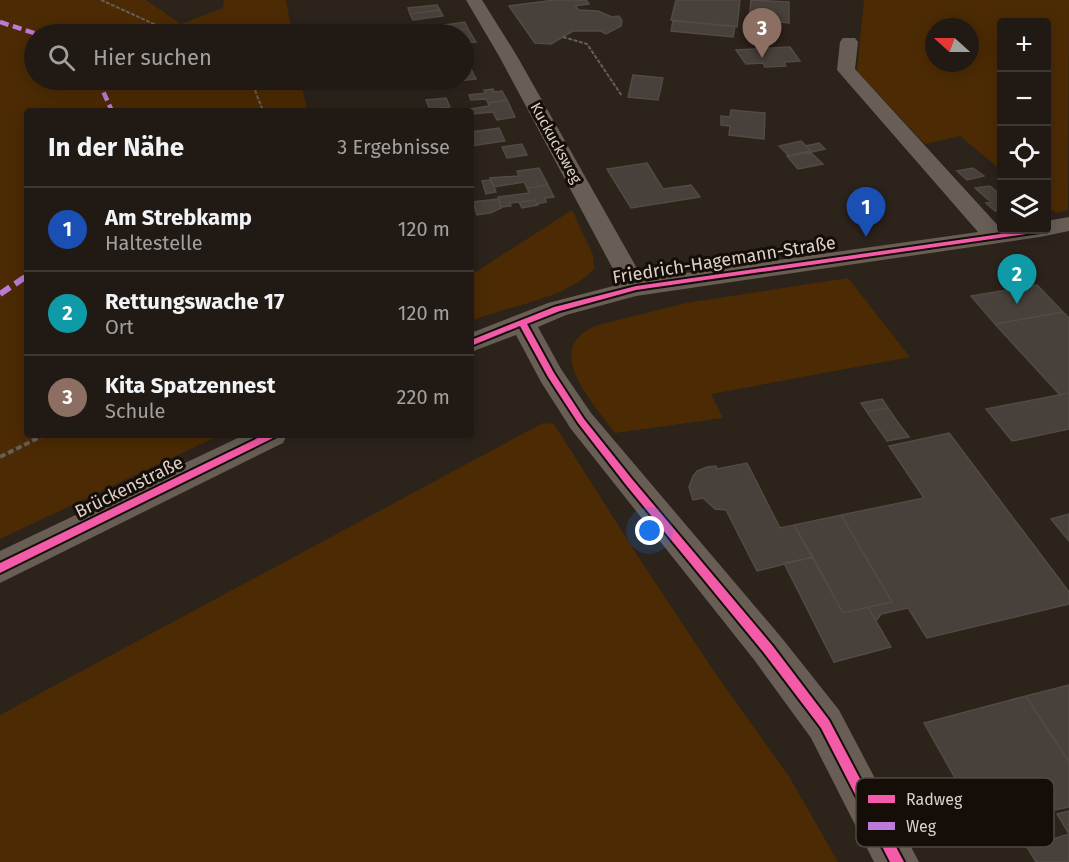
<!DOCTYPE html>
<html lang="de">
<meta charset="utf-8">
<style>
body{margin:0;font-family:"Fira Sans",sans-serif;background:#29231d;color:#f1f3f6}
.controls{position:absolute;right:18px;top:18px;display:grid;overflow:hidden;border-radius:6px;box-shadow:0 3px 15px #0003}
.controls button{width:54px;height:54px;display:grid;place-items:center;padding:0;border:0;border-bottom:2px solid #3e3834;background:#211a14;color:#f1f3f6;font:30px sans-serif}
.compass{position:absolute;left:925px;top:18px;width:54px;height:54px;border-radius:50%;background:#211a14;box-shadow:0 3px 15px #0003;rotate:291deg}
.you{position:absolute;left:650px;top:531px;width:21px;height:21px;margin:-15px;border:4px solid #fff;border-radius:50%;background:#1a73e8;box-shadow:0 0 0 9px #1a73e833}
.badge{display:grid;place-items:center;width:39px;height:39px;border-radius:50%;background:#9e948b;color:#fff;font-size:20px;font-weight:700}
.pin{position:absolute;translate:-50% -50px;filter:drop-shadow(0 2px 3px #0008)}
.pin::after{content:'';position:absolute;top:32px;width:21px;height:18px;background:inherit;clip-path:polygon(0 0,100% 0,50% 100%)}
.list{margin:0;padding:0;list-style:none}
h2{display:flex;justify-content:space-between;align-items:center;height:78px;margin:0;padding:0 24px;font-size:26px}
h2 small{font-size:20px;font-weight:400;color:#a2a1a0}
.list li{display:grid;grid-template-columns:39px 1fr auto;gap:18px;align-items:center;box-sizing:border-box;height:84px;padding:0 24px;border-top:2px solid #3e3834}
.list b{display:block;font-size:22px;white-space:nowrap}
.list p{margin:0;font-size:20px;white-space:nowrap;color:#a2a1a0}
.list em{font-size:20px;font-style:normal;color:#a2a1a0}
.icon{flex:none;width:33px;height:33px;fill:none;stroke:currentColor;stroke-width:2;stroke-linecap:round;stroke-linejoin:round}
.map{position:relative;flex:none;width:1069px;height:862px;overflow:hidden}
.search{position:absolute;background:#211a14;box-shadow:0 3px 15px #0003;left:24px;top:24px;width:450px;height:66px;display:flex;align-items:center;gap:15px;box-sizing:border-box;padding:0 21px;border-radius:33px;color:#a2a1a0;font-size:22px}
.panel{position:absolute;background:#211a14;box-shadow:0 3px 15px #0003;left:24px;top:108px;width:450px;height:330px;border-radius:6px}
.map>svg:first-child{display:block}
.green{fill:#4c2b04;fill-rule:evenodd}
.building{fill:#48403a;stroke:#524a44;stroke-width:1.5}
.lines{fill:none;stroke-linecap:round;stroke-linejoin:round}
.path-far1{stroke:#665e58;stroke-width:2;stroke-dasharray:4 1.5;stroke-linecap:butt}
.path{stroke:#665e58;stroke-width:4;stroke-dasharray:6 3;stroke-linecap:butt}
.minor{fill:#685e56;fill-rule:evenodd}
.quiet-far1{stroke:#bd7bd9;stroke-width:4.5;stroke-dasharray:9 4.5;stroke-linecap:butt}
.quiet{stroke:#bd7bd9;stroke-width:6;stroke-dasharray:12 6;stroke-linecap:butt}
.cycleway-casing{stroke:#150e08;stroke-width:4}
.cycleway{fill:#f35aa7;fill-rule:evenodd}
.labels{text-anchor:middle;dominant-baseline:central;stroke-width:6;stroke-linejoin:round;paint-order:stroke}
.far-street-label{font-size:15px;fill:#dcd1c8;stroke:#150e08}
.street-label{font-size:18px;fill:#dcd1c8;stroke:#150e08}
.key{fill:#150e08;stroke:#514842;stroke-width:1.5}
.key-label{font-size:16px;fill:#dcd1c8}
</style>
<div class="map">
<svg width="1069" height="862" viewBox="0 0 1069 862">
<rect width="100%" height="100%" fill="#2c231b"/>
<path class="green" d="M0 0H146L181 24 223 8 224 0H286L292 34H34V80H301L307 111H27V435H220L0 539Z
M864 0H1069L1068 210 1056 213 1047 206 1046 22H1002L1001 170 960 136 925 144 857 71ZM934 27H970V63H934Z
M572 210 593 255 594 269C565 300 509 305 471 321V275Z
M848 278 910 357 711 394 723 418 615 433C593 402 539 348 598 325L686 303Z
M543 423 554 424 639 558 715 673 790 778 838 862H0V715Z"/>
<path class="building" d="M586 0 589 4 575 6 579 10 598 11 612 17 619 16 622 21 621 26 606 34 601 31H573L551 44 535 43 509 6 555 0Z
M676 0H740L737 27 671 20Z
M751 0 789 2V23L749 19Z
M437 5 440 10 410 14 408 8Z
M440 10 443 16 413 20 410 14Z
M673 21 735 26 733 37 671 31Z
M465 22 468 29 433 33 430 27Z
M468 29 476 42 464 43V34H449L447 32Z
M790 47 800 61 784 62 786 66 765 67 763 63 746 64 736 50Z
M471 69 476 79 443 83 441 80H464V70Z
M633 75 663 78 658 100 628 97Z
M493 89 494 92 502 91 507 100 488 103 486 99 471 100 469 95 486 93 484 90Z
M446 98 450 107 430 110 426 100Z
M507 100 515 117 497 120 493 112 473 114 470 109 489 106 488 103Z
M731 110 765 113 764 139 729 135 730 126 721 125V116L730 117Z
M499 128 505 141 471 146V132Z
M801 141 812 152 789 156 779 146Z
M819 143 825 149 812 152 806 146Z
M522 144 527 155 507 158 502 147Z
M809 151 823 164 798 169 787 156Z
M647 163 663 189 691 185 700 197 631 208 607 169Z
M539 168 548 185 527 188 524 182 494 187 490 178 519 176 517 171Z
M973 168 984 176 967 180 957 171Z
M491 180 496 192 486 194 482 181Z
M548 185 554 197 545 198 546 202 537 204 535 200 510 203 511 206 501 207 498 197 529 193 527 188Z
M990 186 1002 196V211H995L986 203 991 202 975 188Z
M498 199 501 208 490 213 477 215 473 202Z
M535 200 538 205 522 208 519 202Z
M1037 285 1063 312 995 324 971 296Z
M1063 312 1069 318V393L1060 395 995 324Z
M1069 393V429L1012 441 986 409Z
M882 399 888 408 867 412 861 403Z
M888 408 899 424 909 437 887 441 867 412Z
M949 433 1069 592V604L927 638 908 608 881 614 876 621 868 607 892 602 841 515 924 498 889 446Z
M747 463 780 528 794 525 813 557 757 571 726 510 715 509 703 498 693 500 689 487 693 476 697 471 707 467 716 466 717 469Z
M1069 514V541L1051 519Z
M841 515 892 602 843 613 794 525Z
M813 557 843 613 868 607 891 647 834 662 784 563Z
M1069 685V762L1026 696Z
M1026 696 1069 762V807L1055 810 1047 796 976 815 924 723Z
M1069 811V834L1057 814Z
M1069 834V862H1036L1027 847Z"/>
<g class="lines">
<path class="path-far1" d="M101 0 176 34
M563 37 587 44 622 96
M251 80 263 111"/>
<path class="path" d="M0 457 44 435"/>
<path class="minor" d="M466 0H482L517 56 643 279 978 232 837 70 840 42 843 38H855L858 42 855 69 1002 230H1046V221L1069 217V231L1040 237 636 296 566 315 538 327 561 369 591 413 781 637 839 710 919 862H874L811 738 755 661 571 429 541 382 516 335 471 352V333L548 303 621 284 499 56Z
M244 435H287L283 443 0 583V551Z"/>
<path class="quiet-far1" d="M0 22 37 34
M98 80 112 111"/>
<path class="quiet" d="M0 294 27 276"/>
<g class="cycleway-casing">
<path id="cycleway" d="M1029 230H1044L1040 232 636 290 560 311 527 324 554 373 584 419 632 479 772 645 829 720 904 862H890L821 728 764 653 626 485 578 423 548 377 520 326 471 346V340L554 307 636 286Z
M264 435H277L275 437 0 573V563Z"/>
</g>
<use href="#cycleway" class="cycleway"/>
</g>
<g class="labels">
<g class="far-street-label">
<text transform="translate(556 143) rotate(61)">Kuckucksweg</text>
</g>
<g class="street-label">
<text transform="translate(724 260) rotate(-9)">Friedrich-Hagemann-Straße</text>
<text transform="translate(129 487) rotate(-26)">Brückenstraße</text>
</g>
</g>
<rect x="856" y="778" width="198" height="69" rx="9" class="key"/>
<rect x="868" y="795" width="27" height="8" fill="#f35aa7"/>
<rect x="868" y="822" width="27" height="8" fill="#bd7bd9"/>
<g class="key-label">
<text x="906" y="805">Radweg</text>
<text x="906" y="832">Weg</text>
</g>
</svg>
<div class="controls">
<button>+</button>
<button>−</button>
<button><svg class="icon" aria-label="locate" viewBox="0 0 24 24"><circle cx="12" cy="12" r="6"/><path d="M12 2v4M12 18v4M2 12h4M18 12h4"/></svg></button>
<button><svg class="icon" aria-label="layers" viewBox="0 0 24 24"><path d="M12 4l9 5-9 5-9-5zM3 14l9 5 9-5"/></svg></button>
</div>
<svg class="compass" viewBox="-18 -18 36 36"><path d="M0-13l5 13h-10z" fill="#e53935"/><path d="M0 13l5-13h-10z" fill="#a2a1a0"/></svg>
<div class="you"></div>
<div class="pin badge" style="left:866px;top:237px;background:#1a4fb4">1</div>
<div class="pin badge" style="left:1017px;top:304px;background:#0f9aa8">2</div>
<div class="pin badge" style="left:762px;top:58px;background:#8d6e63">3</div>
<div class="search"><svg class="icon" aria-label="search" viewBox="0 0 24 24"><circle cx="10" cy="10" r="6"/><path d="M15 15l6 6"/></svg>Hier suchen</div>
<section class="panel">
<h2>In der Nähe<small>3 Ergebnisse</small></h2>
<ul class="list">
<li><span class="badge" style="background:#1a4fb4">1</span><div><b>Am Strebkamp</b><p>Haltestelle</p></div><em>120 m</em></li>
<li><span class="badge" style="background:#0f9aa8">2</span><div><b>Rettungswache 17</b><p>Ort</p></div><em>120 m</em></li>
<li><span class="badge" style="background:#8d6e63">3</span><div><b>Kita Spatzennest</b><p>Schule</p></div><em>220 m</em></li>
</ul>
</section>
</div>
